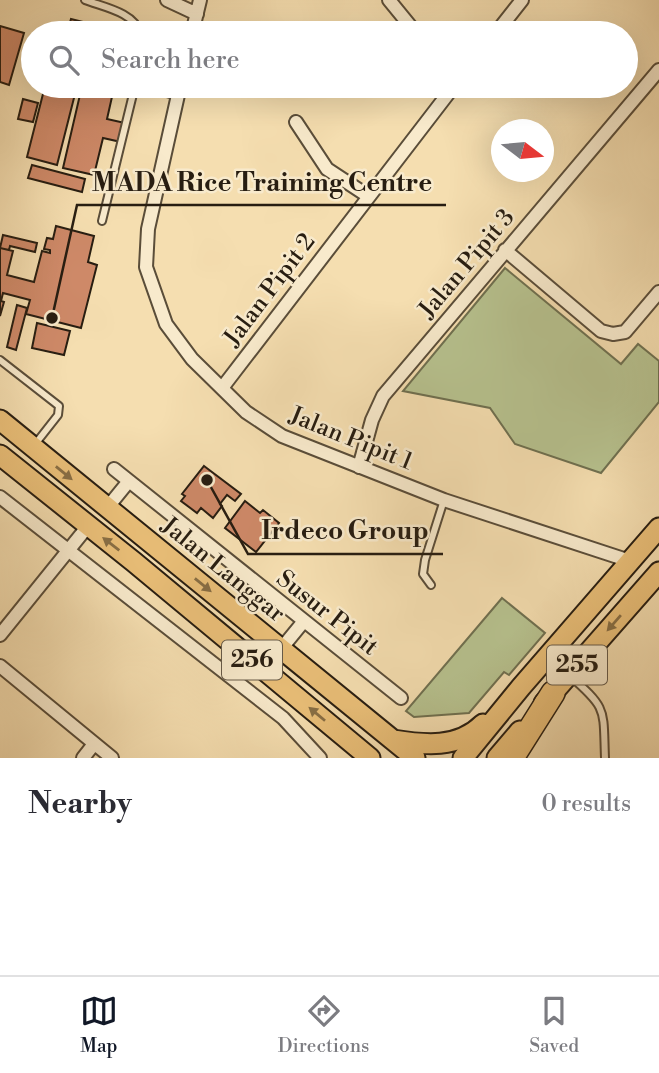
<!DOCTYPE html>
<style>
body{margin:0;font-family:"Libre Bodoni",serif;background:#f7f7f7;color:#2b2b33}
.compass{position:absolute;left:491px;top:119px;width:63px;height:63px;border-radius:50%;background:#fff;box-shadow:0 7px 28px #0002;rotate:106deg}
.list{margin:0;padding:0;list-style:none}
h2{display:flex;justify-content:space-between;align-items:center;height:91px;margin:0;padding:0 28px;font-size:30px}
h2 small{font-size:23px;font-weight:400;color:#7c7c81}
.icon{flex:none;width:38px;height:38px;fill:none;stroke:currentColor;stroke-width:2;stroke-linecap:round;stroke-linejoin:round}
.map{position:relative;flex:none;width:659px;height:758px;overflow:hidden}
.search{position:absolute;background:#fff;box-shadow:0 7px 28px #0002;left:21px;right:21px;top:21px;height:77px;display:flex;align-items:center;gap:18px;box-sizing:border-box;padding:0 24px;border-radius:38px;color:#7c7c81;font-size:26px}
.sheet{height:217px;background:#fff}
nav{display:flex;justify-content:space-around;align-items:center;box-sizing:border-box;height:98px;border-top:2px solid #e1e1e2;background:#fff;font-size:19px;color:#7c7c81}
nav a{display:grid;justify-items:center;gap:4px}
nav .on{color:#111827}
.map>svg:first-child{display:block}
.green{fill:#b7c28f;stroke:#6f7050;stroke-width:2}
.building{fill:#ce8968;stroke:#271d11;stroke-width:2}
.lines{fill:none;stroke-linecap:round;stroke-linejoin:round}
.lane-casing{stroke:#5a4d39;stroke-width:10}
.street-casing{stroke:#5a4d39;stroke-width:16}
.primary-casing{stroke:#271d11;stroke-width:23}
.highway-casing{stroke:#271d11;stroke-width:26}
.lane{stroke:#f8eacc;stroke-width:6}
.street{stroke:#f8eacc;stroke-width:12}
.primary{stroke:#eabf78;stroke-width:19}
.highway{stroke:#eabf78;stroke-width:23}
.oneway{fill:#886e44}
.labels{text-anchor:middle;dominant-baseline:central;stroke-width:5;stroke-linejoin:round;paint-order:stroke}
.shield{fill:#f8eacc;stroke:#665a49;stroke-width:2}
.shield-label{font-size:23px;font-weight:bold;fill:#271d11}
.street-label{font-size:24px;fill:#271d11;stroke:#f8eacc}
.leader{fill:none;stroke:#271d11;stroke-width:2.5}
.callout-dot{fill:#271d11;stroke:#f8eacc;stroke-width:2.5}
.callout-label{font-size:26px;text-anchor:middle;font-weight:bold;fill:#271d11;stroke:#f8eacc;stroke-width:5;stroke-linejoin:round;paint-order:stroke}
</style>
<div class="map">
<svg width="659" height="758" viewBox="0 0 659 758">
<rect width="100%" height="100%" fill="#f5deb0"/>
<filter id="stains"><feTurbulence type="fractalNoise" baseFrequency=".00286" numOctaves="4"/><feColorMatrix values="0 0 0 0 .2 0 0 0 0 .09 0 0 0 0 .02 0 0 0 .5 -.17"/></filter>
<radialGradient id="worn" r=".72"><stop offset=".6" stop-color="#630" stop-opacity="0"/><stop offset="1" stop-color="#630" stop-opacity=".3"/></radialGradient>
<path class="green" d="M505 268 621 364 638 344 659 361V402L601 473 515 444 490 408 403 391Z
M502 598 545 633 509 675 504 672 469 713 414 717 406 711Z"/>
<path class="building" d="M71 19 99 26 98 33H67Z
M0 26 24 33 9 85 0 82Z
M45 86H77L57 165 27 157Z
M82 86 114 88 107 119 125 123 121 142 103 138 94 175 63 168Z
M23 99 38 103 33 122 18 119Z
M32 165 85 179 82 192 28 178Z
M56 226 94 236 88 262 97 265 81 328 26 314 30 300 3 293 1 301 4 302 0 316V248L13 251 7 275 34 282 42 251 50 253V250L44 249 47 238 53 239Z
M3 235 37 243 35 252 10 246 9 250 0 248Z
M17 305 27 308 16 350 7 347Z
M37 323 70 331 64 355 32 348Z
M204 466 241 494 235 501 227 495 220 504 222 506 213 518 201 508 197 513 181 501 185 496 182 494Z
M245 501 260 513 263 510 279 523 256 552 225 528Z"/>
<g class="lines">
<g class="lane-casing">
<path id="lane" d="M85 0C103 7 134 12 140 33
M142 86 177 96
M102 221 135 86
M0 360 59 406 58 415 36 443
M431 585 423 574 425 560 444 500
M570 676C608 709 603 709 605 758"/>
</g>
<g class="street-casing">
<path id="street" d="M167 0 197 14
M389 0 416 33
M192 33 200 0
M496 33 522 0
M180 86 148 229 146 267 166 324 192 359 246 412 282 436 444 500 630 561
M296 122 327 169 368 196
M505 250 601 331 613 334 625 332 659 292
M222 388 454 86
M359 467 372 420 383 396 659 70
M114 469 401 698
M0 497 283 718 320 758
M107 508 129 481
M0 635 88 526
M281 649 304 621
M0 666 112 758
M83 758 94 744"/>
</g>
<g class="primary-casing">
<path id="primary" d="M0 420 415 758
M0 455 134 562 370 758
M544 703 659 572
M393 740C424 745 458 749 483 724
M463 758 521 687 659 528
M497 758 520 731"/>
</g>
<g class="highway-casing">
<path id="highway" d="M512 758 553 693"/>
</g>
<use href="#lane" class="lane"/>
<use href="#street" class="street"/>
<use href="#primary" class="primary"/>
<use href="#highway" class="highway"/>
</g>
<defs><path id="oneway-solid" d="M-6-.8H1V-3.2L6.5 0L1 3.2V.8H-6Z" transform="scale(1.75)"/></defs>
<g class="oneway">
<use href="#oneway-solid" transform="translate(64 473) rotate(39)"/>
<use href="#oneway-solid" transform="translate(111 544) rotate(-142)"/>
<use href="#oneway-solid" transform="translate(203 585) rotate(39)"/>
<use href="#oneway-solid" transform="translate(614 623) rotate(131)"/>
<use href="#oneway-solid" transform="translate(317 714) rotate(-140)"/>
</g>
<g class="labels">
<g class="shield">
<rect x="222" y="640.5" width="60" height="39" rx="5"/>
<rect x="547" y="645.5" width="60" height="39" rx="5"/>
</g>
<g class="shield-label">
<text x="252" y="660">256</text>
<text x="577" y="665">255</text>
</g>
<g class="street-label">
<text transform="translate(467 264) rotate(-50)">Jalan Pipit 3</text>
<text transform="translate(270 290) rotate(-53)">Jalan Pipit 2</text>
<text transform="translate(351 439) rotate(22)">Jalan Pipit 1</text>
<text transform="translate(223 570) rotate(39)">Jalan Langgar</text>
<text transform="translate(327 613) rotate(38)">Susur Pipit</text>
</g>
</g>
<path class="leader" d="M52 318L77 205H446M207 480L248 554H443"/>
<g class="callout-dot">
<circle cx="52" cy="318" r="7"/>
<circle cx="207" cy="480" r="7"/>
</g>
<g class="callout-label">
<text x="262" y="191">MADA Rice Training Centre</text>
<text x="345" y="539">Irdeco Group</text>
</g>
<rect width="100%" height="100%" filter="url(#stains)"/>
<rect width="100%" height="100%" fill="url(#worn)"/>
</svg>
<svg class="compass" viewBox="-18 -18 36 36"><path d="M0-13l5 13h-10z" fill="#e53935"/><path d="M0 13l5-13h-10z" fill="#7c7c81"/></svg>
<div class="search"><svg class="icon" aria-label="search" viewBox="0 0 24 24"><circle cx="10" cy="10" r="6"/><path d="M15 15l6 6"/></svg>Search here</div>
</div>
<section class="sheet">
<h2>Nearby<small>0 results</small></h2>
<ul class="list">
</ul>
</section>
<nav>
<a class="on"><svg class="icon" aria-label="map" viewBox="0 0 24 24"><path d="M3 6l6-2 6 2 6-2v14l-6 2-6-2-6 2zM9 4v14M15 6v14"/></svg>Map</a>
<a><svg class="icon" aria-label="directions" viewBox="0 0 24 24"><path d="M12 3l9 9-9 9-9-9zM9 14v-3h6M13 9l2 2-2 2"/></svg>Directions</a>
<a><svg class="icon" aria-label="saved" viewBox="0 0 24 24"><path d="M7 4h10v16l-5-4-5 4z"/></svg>Saved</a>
</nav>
